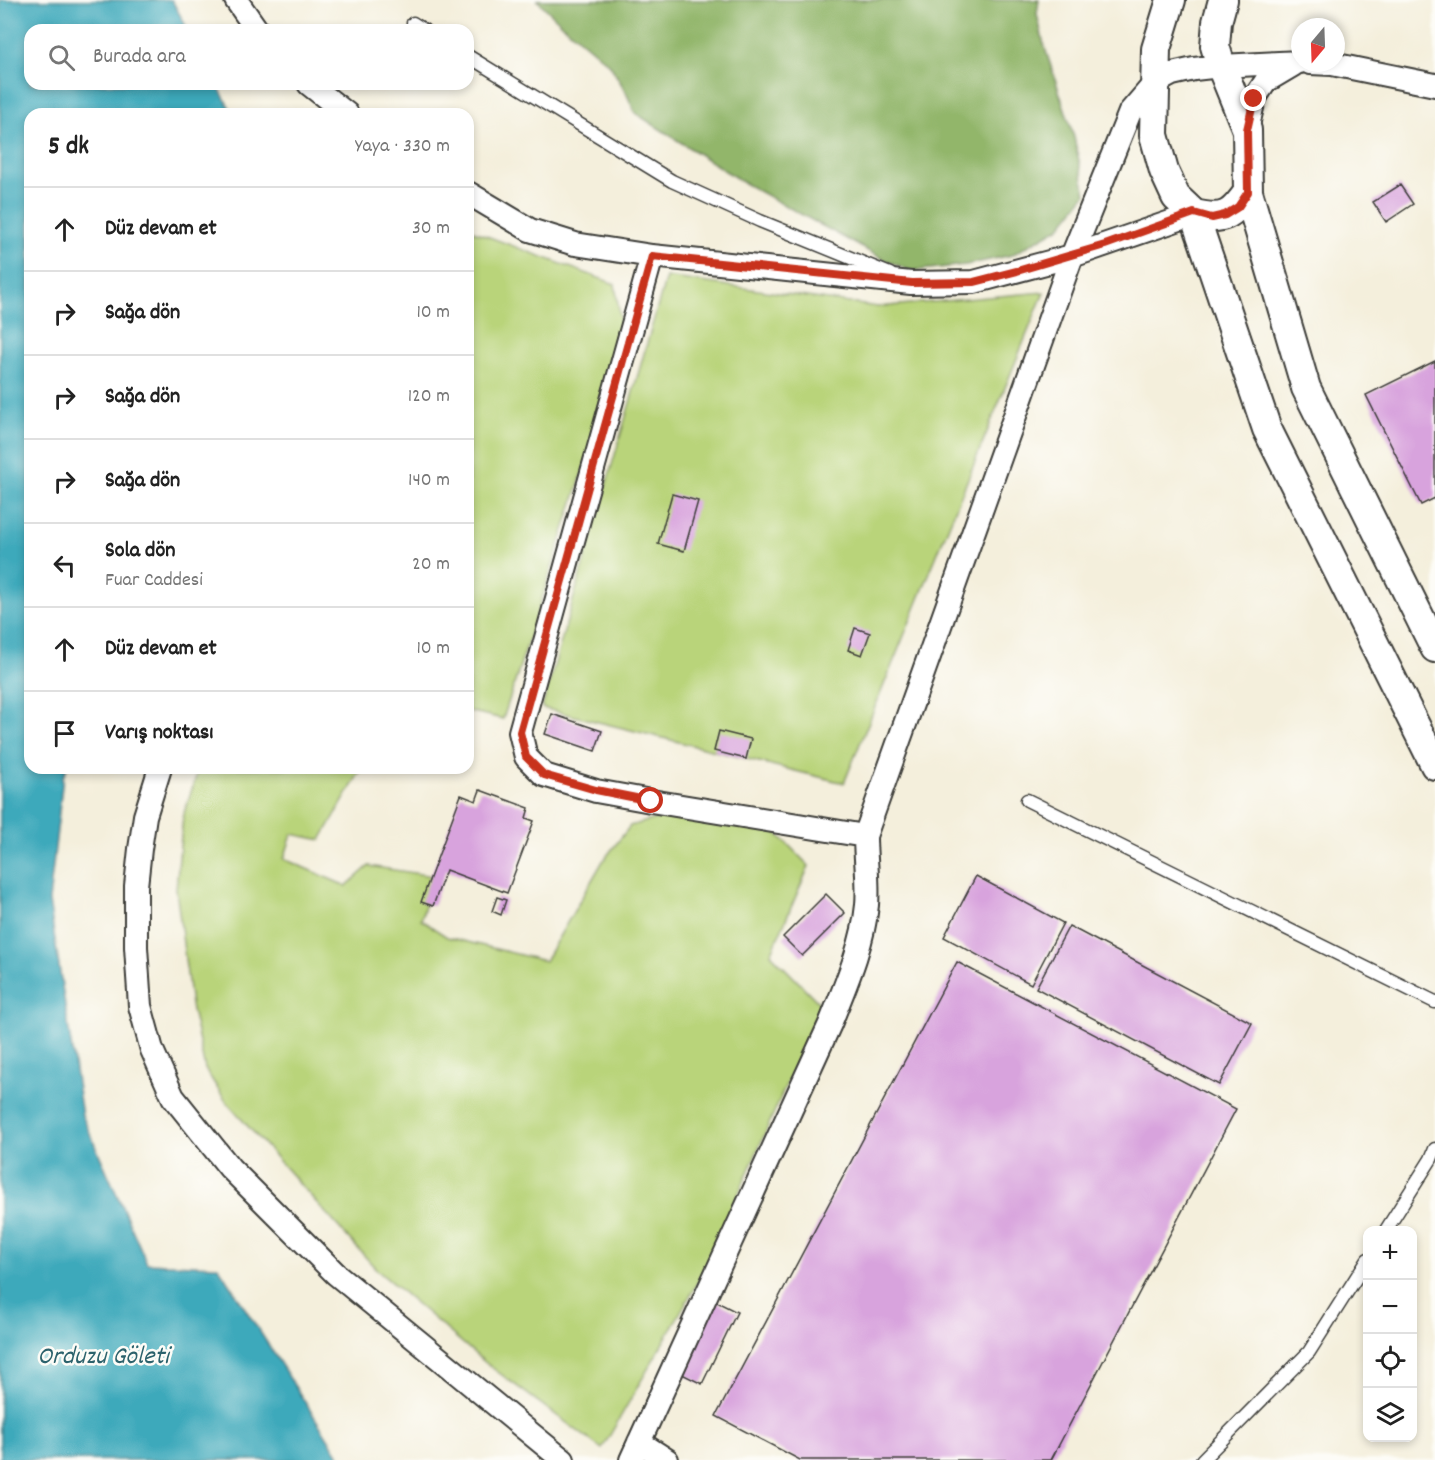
<!DOCTYPE html>
<html lang="tr">
<meta charset="utf-8">
<style>
body{margin:0;font-family:Dekko,sans-serif;background:#f2f2f2;color:#222}
.controls{position:absolute;right:18px;bottom:18px;display:grid;overflow:hidden;border-radius:12px;box-shadow:0 3px 9px #0003}
.controls button{width:54px;height:54px;display:grid;place-items:center;padding:0;border:0;border-bottom:2px solid #e0e0e0;background:#fff;color:#222;font:30px sans-serif}
.compass{position:absolute;left:1291px;top:18px;width:54px;height:54px;border-radius:50%;background:#fff;box-shadow:0 3px 9px #0003;rotate:199deg}
.stop{position:absolute;width:18px;height:18px;margin:-14px;border:4px solid #c8321e;border-radius:50%;background:#fff}
.stop.end{background:#c8321e;border-color:#fff;box-shadow:0 2px 6px #0008}
.list{margin:0;padding:0;list-style:none}
h2{display:flex;justify-content:space-between;align-items:center;height:78px;margin:0;padding:0 24px;font-size:26px}
h2 small{font-size:20px;font-weight:400;color:#767676}
.list li{display:grid;grid-template-columns:39px 1fr auto;gap:18px;align-items:center;box-sizing:border-box;height:84px;padding:0 24px;border-top:2px solid #e0e0e0}
.list b{display:block;font-size:22px;white-space:nowrap}
.list p{margin:0;font-size:20px;white-space:nowrap;color:#767676}
.list em{font-size:20px;font-style:normal;color:#767676}
.icon{flex:none;width:33px;height:33px;fill:none;stroke:currentColor;stroke-width:2;stroke-linecap:round;stroke-linejoin:round}
.map{position:relative;flex:none;width:1435px;height:1460px;overflow:hidden}
.search{position:absolute;background:#fff;box-shadow:0 3px 9px #0003;left:24px;top:24px;width:450px;height:66px;display:flex;align-items:center;gap:15px;box-sizing:border-box;padding:0 21px;border-radius:18px;color:#767676;font-size:22px}
.panel{position:absolute;background:#fff;box-shadow:0 3px 9px #0003;left:24px;top:108px;width:450px;height:666px;border-radius:18px}
.map>svg:first-child{display:block}
.green{fill:#b9d47a;stroke:#6a784b;stroke-width:1.5}
.forest{fill:#92b66a;stroke:#576943;stroke-width:1.5}
.water{fill:#3ca9bb;stroke:#2c626c;stroke-width:1.5}
.building{fill:#d8a3dd}
.lines{fill:none;stroke-linecap:round;stroke-linejoin:round}
.service-casing{stroke:#3c3c39;stroke-width:15}
.minor-casing{stroke:#3c3c39;stroke-width:26}
.tertiary-casing{stroke:#3c3c39;stroke-width:32}
.service{stroke:#fff;stroke-width:12}
.minor{stroke:#fff;stroke-width:22}
.tertiary{stroke:#fff;stroke-width:28}
.route{stroke:#c8321e;stroke-width:8}
.labels{text-anchor:middle;dominant-baseline:central;stroke-width:5;stroke-linejoin:round;paint-order:stroke}
.water-label{font-size:26px;font-style:italic;fill:#2c626c;stroke:#fdfcf7}
</style>
<div class="map">
<svg width="1435" height="1460" viewBox="0 0 1435 1460">
<rect width="100%" height="100%" fill="#fdfcf7"/>
<filter id="ink" filterUnits="userSpaceOnUse"><feTurbulence type="fractalNoise" baseFrequency=".0167" numOctaves="2"/><feDisplacementMap in="SourceGraphic" scale="12" xChannelSelector="R" yChannelSelector="G"/><feConvolveMatrix kernelMatrix="1 2 1 2 8 2 1 2 1" color-interpolation-filters="sRGB"/></filter>
<filter id="wash" filterUnits="userSpaceOnUse"><feTurbulence type="fractalNoise" baseFrequency=".008" numOctaves="4" result="noise"/><feDisplacementMap in="SourceGraphic" scale="24" xChannelSelector="R" yChannelSelector="G"/><feGaussianBlur stdDeviation="1.35" result="paint"/><feColorMatrix in="noise" values="0 0 0 0 0 0 0 0 0 0 0 0 0 0 0 0 0 1.4 0 .05"/><feComposite in="paint" operator="in"/></filter>
<g filter="url(#wash)">
<rect width="100%" height="100%" fill="#f4efdc"/>
<path class="green" d="M468 229 615 284 624 344 503 719 468 711Z
M666 277 878 307 1044 292 844 783 542 708Z
M199 768H362L321 840 292 834 284 859 346 886 369 866 433 876 421 920 447 937 545 961 603 861 630 826 669 815 767 823 809 866 771 954 821 1005 707 1266 602 1449 487 1364 378 1271 227 1103 205 1069 191 1005 176 889 183 816Z"/>
<path class="forest" d="M537 0H1039L1037 14 1044 45 1074 137 1086 194 1060 227 1012 255 966 265 911 271 883 259 744 183 635 113 625 90 610 65 564 26Z"/>
<path class="water" d="M0 0H172L188 30H30V84H217L233 114H30V768H67L63 777 49 901 82 1115 147 1263 218 1266 342 1460H0Z"/>
<g id="blocks">
<path class="building" d="M1400 185 1413 204 1386 222 1373 202Z
M1435 361V498L1421 505 1366 395Z
M672 494 698 501 684 551 658 544Z
M855 628 870 633 862 655 848 650Z
M552 714 602 731 595 751 545 734Z
M719 731 751 739 746 759 714 751Z
M480 790 529 808 526 818 534 821 507 893 446 870 433 906 421 902 461 795 476 801Z
M976 876 1063 923 1031 984 944 937Z
M826 894 845 913 802 956 783 937Z
M497 897 506 900 501 915 492 911Z
M1069 926 1252 1023 1219 1085 1036 988Z
M957 962 1236 1109 1051 1460H800L716 1416Z
M709 1298 737 1312 702 1384 674 1370Z"/>
</g>
</g>
<g filter="url(#ink)">
<use href="#blocks" fill-opacity="0" stroke="#3c3c39" stroke-width="1.5"/>
<g class="lines">
<g class="service-casing">
<path id="service" d="M413 23 424 30
M468 56 672 181 760 221 890 274
M1027 800 1435 1002
M1386 1230 1431 1159 1435 1149
M1202 1460 1309 1352 1368 1259"/>
</g>
<g class="minor-casing">
<path id="minor" d="M236 0 257 30
M1310 63 1332 64 1435 85
M309 84 347 114
M1247 130 1254 99 1266 81 1293 65
M468 193 530 230 575 244 652 256 911 283 974 282 1072 256 1194 214
M652 256 520 732 526 757 544 775 596 791 651 801 865 836
M160 768 145 816 140 849 136 886V947L140 1006 152 1050 173 1097 230 1168 336 1274 563 1460
M639 1442 667 1460
M631 1460 830 1024C845 986 863 946 867 905 869 882 865 858 865 836L1072 256 1130 112 1155 83 1172 74 1194 69 1221 66 1300 62"/>
</g>
<g class="tertiary-casing">
<path id="tertiary" d="M1171 0 1156 49 1154 135 1164 171 1176 197 1194 214 1267 429 1435 765
M1223 0 1217 22 1215 46 1221 66 1247 130 1248 192 1306 388 1435 648
M1194 214C1224 221 1231 216 1248 192"/>
</g>
<use href="#service" class="service"/>
<use href="#minor" class="minor"/>
<use href="#tertiary" class="tertiary"/>
</g>
</g>
<g class="lines" filter="url(#ink)">
<path class="route" d="M651 801 596 790 544 775 526 757 520 732 652 256 912 283 974 282 1017 271 1105 245 1194 213 1212 218 1225 215 1238 207 1248 192 1247 130 1254 99"/>
</g>
<g class="labels">
<g class="water-label">
<text x="103" y="1357">Orduzu Göleti</text>
</g>
</g>
</svg>
<div class="controls">
<button>+</button>
<button>−</button>
<button><svg class="icon" aria-label="locate" viewBox="0 0 24 24"><circle cx="12" cy="12" r="6"/><path d="M12 2v4M12 18v4M2 12h4M18 12h4"/></svg></button>
<button><svg class="icon" aria-label="layers" viewBox="0 0 24 24"><path d="M12 4l9 5-9 5-9-5zM3 14l9 5 9-5"/></svg></button>
</div>
<svg class="compass" viewBox="-18 -18 36 36"><path d="M0-13l5 13h-10z" fill="#e53935"/><path d="M0 13l5-13h-10z" fill="#767676"/></svg>
<div class="stop" style="left:651px;top:801px"></div>
<div class="stop end" style="left:1254px;top:99px"></div>
<div class="search"><svg class="icon" aria-label="search" viewBox="0 0 24 24"><circle cx="10" cy="10" r="6"/><path d="M15 15l6 6"/></svg>Burada ara</div>
<section class="panel">
<h2>5 dk<small>Yaya · 330 m</small></h2>
<ul class="list">
<li><svg class="icon" aria-label="ahead" viewBox="0 0 24 24"><path d="M12 20V5M6 11l6-6 6 6"/></svg><div><b>Düz devam et</b></div><em>30 m</em></li>
<li><svg class="icon" aria-label="right" viewBox="0 0 24 24"><path d="M7 20v-9h11M14 6l5 5-5 5"/></svg><div><b>Sağa dön</b></div><em>10 m</em></li>
<li><svg class="icon" aria-label="right" viewBox="0 0 24 24"><path d="M7 20v-9h11M14 6l5 5-5 5"/></svg><div><b>Sağa dön</b></div><em>120 m</em></li>
<li><svg class="icon" aria-label="right" viewBox="0 0 24 24"><path d="M7 20v-9h11M14 6l5 5-5 5"/></svg><div><b>Sağa dön</b></div><em>140 m</em></li>
<li><svg class="icon" aria-label="left" viewBox="0 0 24 24"><path d="M17 20v-9H6M10 6l-5 5 5 5"/></svg><div><b>Sola dön</b><p>Fuar Caddesi</p></div><em>20 m</em></li>
<li><svg class="icon" aria-label="ahead" viewBox="0 0 24 24"><path d="M12 20V5M6 11l6-6 6 6"/></svg><div><b>Düz devam et</b></div><em>10 m</em></li>
<li><svg class="icon" aria-label="arrive" viewBox="0 0 24 24"><path d="M6 21V4h12l-3 4 3 4H6"/></svg><div><b>Varış noktası</b></div></li>
</ul>
</section>
</div>
